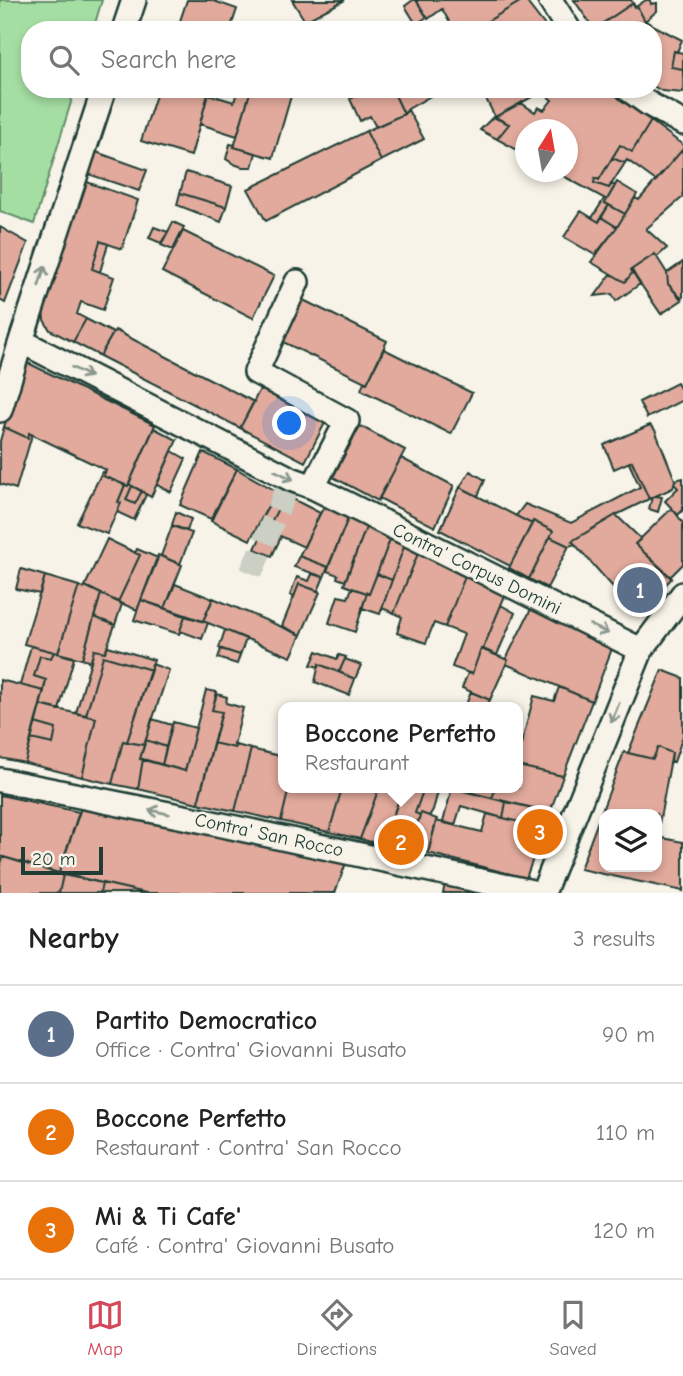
<!DOCTYPE html>
<meta charset="utf-8">
<style>
body{margin:0;font-family:"Comic Neue",sans-serif;background:#f2f2f2;color:#222}
.controls{position:absolute;right:21px;bottom:21px;display:grid;overflow:hidden;border-radius:14px;box-shadow:0 4px 10px #0003}
.controls button{width:63px;height:63px;display:grid;place-items:center;padding:0;border:0;border-bottom:2px solid #e0e0e0;background:#fff;color:#222;font:35px sans-serif}
.compass{position:absolute;left:515px;top:119px;width:63px;height:63px;border-radius:50%;background:#fff;box-shadow:0 4px 10px #0003;rotate:11deg}
.scale{position:absolute;left:21px;bottom:18px;width:82px;box-sizing:border-box;padding-left:7px;border:4px solid #1f3d34;border-top:0;font-size:19px;line-height:24px;white-space:nowrap;color:#1f3d34;-webkit-text-stroke:5px #f7f3e8;paint-order:stroke}
.you{position:absolute;left:290px;top:424px;width:24px;height:24px;margin:-18px;border:5px solid #fff;border-radius:50%;background:#1a73e8;box-shadow:0 0 0 10px #1a73e833}
.badge{display:grid;place-items:center;width:46px;height:46px;border-radius:50%;background:#d1495b;color:#fff;font-size:23px;font-weight:700}
.pin{position:absolute;translate:-50% -50%;border:4px solid #fff;box-shadow:0 2px 7px #0006}
.popup{position:absolute;left:278px;top:702px;width:245px;height:91px;box-sizing:border-box;display:grid;place-content:center;border-radius:14px;background:#fff;filter:drop-shadow(0 2px 5px #0005);font-size:23px;white-space:nowrap;color:#767676}
.popup b{font-size:26px;color:#222}
.popup::after{content:'';position:absolute;left:50%;top:100%;margin-left:-14px;border:14px solid transparent;border-top-color:#fff}
.list{margin:0;padding:0;list-style:none}
h2{display:flex;justify-content:space-between;align-items:center;height:91px;margin:0;padding:0 28px;font-size:30px}
h2 small{font-size:23px;font-weight:400;color:#767676}
.list li{display:grid;grid-template-columns:46px 1fr auto;gap:21px;align-items:center;box-sizing:border-box;height:98px;padding:0 28px;border-top:2px solid #e0e0e0}
.list b{display:block;font-size:26px;white-space:nowrap}
.list p{margin:0;font-size:23px;white-space:nowrap;color:#767676}
.list em{font-size:23px;font-style:normal;color:#767676}
.icon{flex:none;width:38px;height:38px;fill:none;stroke:currentColor;stroke-width:2;stroke-linecap:round;stroke-linejoin:round}
.map{position:relative;flex:none;width:683px;height:893px;overflow:hidden}
.search{position:absolute;background:#fff;box-shadow:0 4px 10px #0003;left:21px;right:21px;top:21px;height:77px;display:flex;align-items:center;gap:18px;box-sizing:border-box;padding:0 24px;border-radius:28px;color:#767676;font-size:26px}
.sheet{height:385px;background:#fff}
nav{display:flex;justify-content:space-around;align-items:center;box-sizing:border-box;height:98px;border-top:2px solid #e0e0e0;background:#fff;font-size:19px;color:#767676}
nav a{display:grid;justify-items:center;gap:4px}
nav .on{color:#d1495b}
.map>svg:first-child{display:block}
.green{fill:#a5dea2;stroke:#628e6b;stroke-width:2}
.building{fill:#e2aa9c;stroke:#1f3d34;stroke-width:2}
.lines{fill:none;stroke-linecap:round;stroke-linejoin:round}
.street-tunnel{stroke:#cccfc4;stroke-width:23;stroke-dasharray:23 11;stroke-linecap:butt}
.street-casing{stroke:#1f3d34;stroke-width:28}
.street{stroke:#f7f3e8;stroke-width:23}
.oneway{stroke:#8b988e}
.labels{text-anchor:middle;dominant-baseline:central;stroke-width:5;stroke-linejoin:round;paint-order:stroke}
.street-label{font-size:19px;fill:#1f3d34;stroke:#f7f3e8}
</style>
<div class="map">
<svg width="683" height="893" viewBox="0 0 683 893">
<rect width="100%" height="100%" fill="#f7f3e8"/>
<filter id="ink" filterUnits="userSpaceOnUse"><feTurbulence type="fractalNoise" baseFrequency=".0143" numOctaves="2"/><feDisplacementMap in="SourceGraphic" scale="14" xChannelSelector="R" yChannelSelector="G"/><feConvolveMatrix kernelMatrix="1 2 1 2 8 2 1 2 1" color-interpolation-filters="sRGB"/></filter>
<g filter="url(#ink)">
<path class="green" d="M0 0H102L93 30H30V89H75L34 224 0 211Z"/>
<path class="building" d="M187 0H211L237 9 230 30H177Z
M292 0H345L305 21Z
M413 0H416L427 17 416 24 405 6Z
M416 0H523L473 30H454L442 9 428 19Z
M523 0H525L546 27 542 30H473Z
M574 0H631L633 3 594 29Z
M646 0H650L651 4 657 3V11L645 21 637 6Z
M633 3 635 7 637 6 645 21 639 30 594 29Z
M645 21 682 40 677 52 674 51 671 67 683 69V93L662 91 653 86V30H639Z
M674 51 683 53V69L671 67Z
M158 89H194L208 94 191 156 141 141Z
M238 89H251L237 136 200 124 208 94 234 102Z
M251 89H293L273 158 234 147Z
M371 89H392L404 114 376 127 370 116 360 121 350 99Z
M404 89H441V90L408 109 404 114 395 95Z
M481 89H537L541 92 495 117Z
M537 89H607L651 121 632 152 620 145 599 180 595 178 594 183 609 188 611 184 615 186 607 200 556 172H568V130H526V155L497 139 509 124 495 117 521 103 535 112 538 107 544 110 552 100Z
M408 110 424 139 381 161 366 131 404 114Z
M493 117 509 124 497 139 480 130Z
M651 121 683 145V149L656 181 627 160 625 163 612 158 620 145 632 152Z
M366 131 381 161 266 221 248 189Z
M230 144 235 145 234 147 256 153 252 167H242L234 164 226 159Z
M683 149V197L646 229 667 248 657 257 655 254 631 270 633 272 625 282 591 262 617 227 635 198 639 200Z
M96 152 147 170 139 191 88 174Z
M612 158 625 163 609 188 594 183 595 178 599 180Z
M186 172 232 186 226 207 180 193Z
M84 181 138 200 122 249 100 241 92 269 114 277 103 310 81 302 77 314 86 319 73 342 50 330 44 320 43 310Z
M617 182 637 194 625 214 605 203Z
M180 193 226 207 221 222 177 205Z
M604 199 607 200 605 203 609 205 599 222 592 218Z
M609 205 625 214 617 227 601 217Z
M581 211 599 222 601 217 617 227 595 255 564 237Z
M173 222 184 227 173 250 161 245Z
M0 227 28 243 5 303 0 300Z
M154 227 168 232 161 243 149 238Z
M183 231 274 276 253 318 162 272Z
M100 241 108 244 100 272 92 269Z
M655 254 667 273 668 284 682 300 661 314 631 270Z
M683 262V297L681 298 668 284 667 273Z
M633 272 640 284 616 301 612 294 595 296 611 274 625 282Z
M297 297 387 341 367 383 277 339Z
M86 319 113 333 100 356 73 342Z
M115 330 254 402 240 428 100 356Z
M384 349 472 393 451 434 361 390 364 382 367 383Z
M26 362 155 425 128 486 103 476 106 470 29 433 28 438 4 427Z
M677 383 683 394V400L647 418 639 402Z
M260 389 325 423 305 462 240 428Z
M650 425 655 430 675 480 673 488 649 499 632 461 614 469 604 445Z
M360 426 405 450 378 501 333 477Z
M4 427 28 438 29 433 32 435 16 489 0 484V441Z
M154 428 177 440 151 497 129 484Z
M172 451 186 459 171 492 157 485Z
M203 452 237 469 211 519 180 505Z
M401 458 454 486 435 527 379 498Z
M632 461 649 499 616 515 572 541 575 544 569 546 550 537 553 531 533 521 532 524 516 516 525 504 571 523 640 487 629 463Z
M237 469 276 491 250 540 211 521Z
M470 471 485 480 478 496 460 487Z
M102 472 105 473 103 476 125 485 118 502 121 503 107 534 77 523Z
M683 478V510L678 515 665 501 678 488 674 484 675 480Z
M129 484 132 486 126 500 135 504 142 491 146 495 134 520 117 512 121 503 118 502 125 485 128 486Z
M132 486 142 491 135 504 126 500Z
M460 487 532 524 510 566 440 530Z
M276 491 285 495 267 530 258 526Z
M285 495 320 513 304 547 267 530Z
M656 496 662 497 658 512 649 509 652 497Z
M325 504 349 516 328 567 299 556Z
M672 508 683 523V564L670 577 635 544Z
M176 512 191 519 187 531 172 525Z
M616 515 641 539 635 544 672 578 637 614 572 541Z
M349 516 367 525 345 581 337 578 338 575 327 571Z
M533 521 553 531 529 579 509 568Z
M367 525 391 537 369 594 344 585Z
M172 526 192 533 180 564 161 556Z
M264 529 281 537 272 556 255 549Z
M391 537 405 544 392 580 377 574Z
M550 537 569 546 547 588 529 579Z
M107 539 140 555 118 602 85 586Z
M405 544 419 551 394 613 382 608Z
M137 549 158 558 137 610 118 602 140 555 135 553Z
M419 551 466 574 445 627 434 623 426 643 397 633 402 617 394 613Z
M158 555 182 565 165 608 141 600Z
M299 556 328 567 324 577 294 567Z
M21 569 45 576 40 594 16 589Z
M312 574 324 577 318 591 299 584 294 597 290 595 297 577 309 581Z
M377 574 392 580 380 614 362 608 367 593 369 594Z
M466 574 506 593 483 649H481L472 674 452 667 464 634 445 627Z
M45 576 79 586 58 653 24 644Z
M175 584 213 599 203 621 165 608Z
M299 584 320 592 301 635 282 626Z
M79 586 84 588 85 586 101 594 82 659 58 653Z
M352 588 367 593 355 632 329 623 338 596 348 598Z
M101 594 122 604 115 625 94 617Z
M213 598 301 635 291 657 203 621Z
M141 600 185 616 179 634 134 620Z
M501 605 515 613 497 655 483 649Z
M533 605 613 646 592 701 506 664 508 660 506 659Z
M185 616 208 623 202 639 180 631Z
M94 617 115 625 105 652 94 650 91 662 82 659Z
M225 630 246 639 240 655 219 648Z
M31 646 54 652 51 658 40 656 34 676 46 680 44 691 20 685Z
M108 646 154 660 151 670 103 656 86 715 76 713 94 650 105 652Z
M221 649 240 655 237 664 218 658Z
M481 649 508 660 490 700 462 688 468 673 472 674Z
M317 651 337 659 339 655 346 657 339 672 319 664V667L311 665Z
M54 652 74 658 59 710 40 705 46 680 34 676 40 656 51 658Z
M103 656 151 670 127 742 123 741 112 784 82 777 96 718 86 715Z
M345 659 361 665 355 679 339 672Z
M152 664 169 670 144 745 127 742Z
M319 664 355 679 349 695 315 682Z
M662 670 683 678V736L674 762 671 761 672 753 658 747 653 759 628 753Z
M0 680 44 691 25 763 0 758Z
M559 687 592 701 563 776 518 766V744L521 745 534 696 554 701Z
M206 690 217 692 212 710 222 712 198 803 138 789 143 759 185 771Z
M471 692 490 700 486 707H465Z
M217 694 227 697 226 703 243 708 234 745H236L235 748 213 743 222 712 212 710Z
M40 705 96 718 82 777 25 763 31 739 53 744 56 729 35 723Z
M152 719 172 725 166 747 146 740Z
M173 722 196 728 185 771 162 765Z
M35 723 56 729 53 744 31 739Z
M146 740 166 747 162 765 140 759Z
M123 741 144 745 140 759H143L138 789 112 784Z
M213 743 235 748 236 745 251 749 235 811 198 803Z
M658 747 672 753 657 835V814H604V867H657V837L683 842V891L580 869 624 752 653 759Z
M251 749 284 757V788H289L281 821 235 811Z
M518 766 563 776 550 812 492 798 496 788H518Z
M289 788H342L329 832 281 821Z
M342 788H379L360 839 329 832Z
M379 788H403L383 845 360 839Z
M403 788H424L415 813 420 815 409 849 383 843Z
M424 788H439L433 810 429 816 421 813 420 815 415 813Z
M452 788 506 802 503 818 461 806 455 825 443 822Z
M470 788H488L495 790 492 798 469 792Z
M0 795 79 812 59 873 0 856Z
M506 802 550 812 544 828 503 818Z
M82 805 346 863 335 893H146L59 873Z
M421 813 437 819 428 853 409 849Z
M487 814 544 828 526 878 428 853 436 821 482 832Z
M3 857 63 875 59 893H0V867Z
M63 875 102 883 100 893H59Z
M102 883 146 893H100Z
M445 884 483 893H443Z"/>
<g class="lines">
<path class="street-tunnel" d="M251 573 291 479"/>
<g class="street-casing">
<path id="street" d="M550 0 569 30
M124 30 134 0
M628 89 649 104 683 123
M297 282 256 372 347 421 313 487
M21 341 291 479 313 487 641 650
M0 410 21 341 104 89
M0 780 199 820 537 893
M543 893 641 650 683 594"/>
</g>
<use href="#street" class="street"/>
</g>
<defs><path id="oneway-shaft" d="M-6 0H5M1.5-3L5.5 0L1.5 3" fill="none" stroke-width="1.6" stroke-linecap="round" stroke-linejoin="round" transform="scale(1.75)"/></defs>
<g class="oneway">
<use href="#oneway-shaft" transform="translate(42 276) rotate(-72)"/>
<use href="#oneway-shaft" transform="translate(81 372) rotate(27)"/>
<use href="#oneway-shaft" transform="translate(284 475) rotate(26)"/>
<use href="#oneway-shaft" transform="translate(599 629) rotate(26)"/>
<use href="#oneway-shaft" transform="translate(615 713) rotate(112)"/>
<use href="#oneway-shaft" transform="translate(159 812) rotate(-168)"/>
</g>
</g>
<g class="labels">
<g class="street-label">
<text transform="translate(477 569) rotate(26)">Contra' Corpus Domini</text>
<text transform="translate(269 835) rotate(12)">Contra' San Rocco</text>
</g>
</g>
</svg>
<div class="controls">
<button><svg class="icon" aria-label="layers" viewBox="0 0 24 24"><path d="M12 4l9 5-9 5-9-5zM3 14l9 5 9-5"/></svg></button>
</div>
<svg class="compass" viewBox="-18 -18 36 36"><path d="M0-13l5 13h-10z" fill="#e53935"/><path d="M0 13l5-13h-10z" fill="#767676"/></svg>
<div class="scale">20 m</div>
<div class="you"></div>
<div class="pin badge" style="left:640px;top:590px;background:#5c6f8a">1</div>
<div class="pin badge" style="left:401px;top:842px;background:#e8710a">2</div>
<div class="popup"><b>Boccone Perfetto</b>Restaurant</div>
<div class="pin badge" style="left:540px;top:832px;background:#e8710a">3</div>
<div class="search"><svg class="icon" aria-label="search" viewBox="0 0 24 24"><circle cx="10" cy="10" r="6"/><path d="M15 15l6 6"/></svg>Search here</div>
</div>
<section class="sheet">
<h2>Nearby<small>3 results</small></h2>
<ul class="list">
<li><span class="badge" style="background:#5c6f8a">1</span><div><b>Partito Democratico</b><p>Office · Contra' Giovanni Busato</p></div><em>90 m</em></li>
<li><span class="badge" style="background:#e8710a">2</span><div><b>Boccone Perfetto</b><p>Restaurant · Contra' San Rocco</p></div><em>110 m</em></li>
<li><span class="badge" style="background:#e8710a">3</span><div><b>Mi &amp; Ti Cafe'</b><p>Café · Contra' Giovanni Busato</p></div><em>120 m</em></li>
</ul>
</section>
<nav>
<a class="on"><svg class="icon" aria-label="map" viewBox="0 0 24 24"><path d="M3 6l6-2 6 2 6-2v14l-6 2-6-2-6 2zM9 4v14M15 6v14"/></svg>Map</a>
<a><svg class="icon" aria-label="directions" viewBox="0 0 24 24"><path d="M12 3l9 9-9 9-9-9zM9 14v-3h6M13 9l2 2-2 2"/></svg>Directions</a>
<a><svg class="icon" aria-label="saved" viewBox="0 0 24 24"><path d="M7 4h10v16l-5-4-5 4z"/></svg>Saved</a>
</nav>
